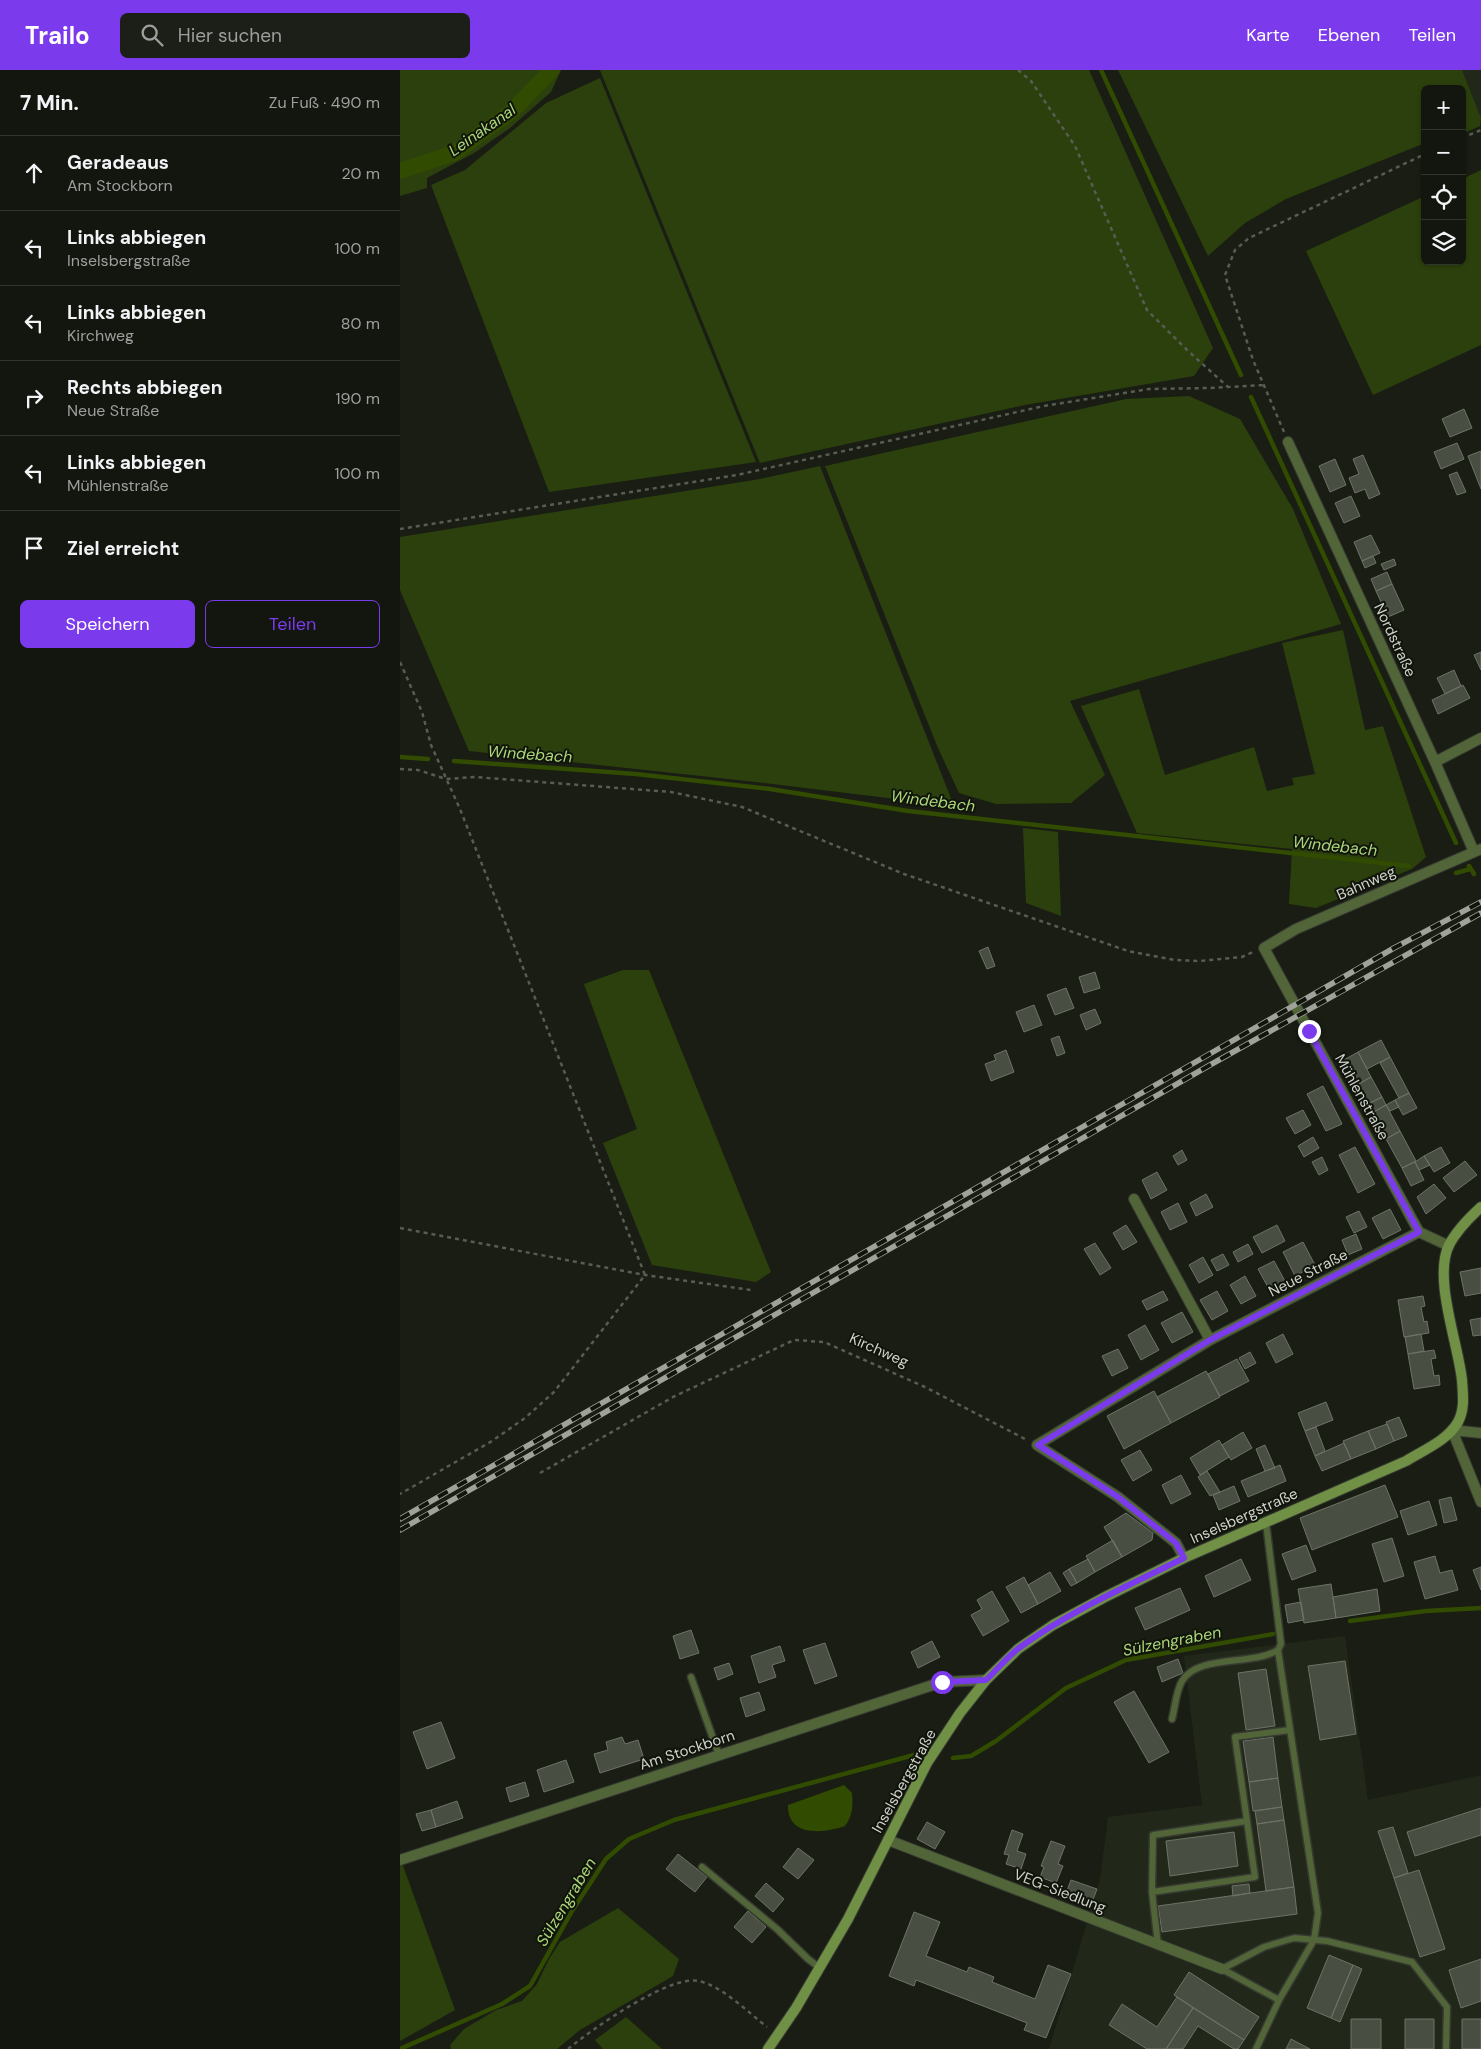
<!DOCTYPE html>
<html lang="de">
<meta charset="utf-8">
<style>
body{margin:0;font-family:"DM Sans",sans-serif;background:#1c1f17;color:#f1f3f6}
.controls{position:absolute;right:15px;top:15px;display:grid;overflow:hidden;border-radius:8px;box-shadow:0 1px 4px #0004}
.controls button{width:45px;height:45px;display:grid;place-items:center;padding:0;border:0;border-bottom:1px solid #32352e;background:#13160e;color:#f1f3f6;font:25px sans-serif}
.stop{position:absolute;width:15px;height:15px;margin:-11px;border:4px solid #7c3aed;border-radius:50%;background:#fff}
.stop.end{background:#7c3aed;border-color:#fff;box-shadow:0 1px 5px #0008}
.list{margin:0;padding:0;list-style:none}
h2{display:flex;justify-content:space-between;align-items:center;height:65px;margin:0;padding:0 20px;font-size:21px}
h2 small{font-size:16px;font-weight:400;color:#9d9f9e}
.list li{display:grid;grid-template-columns:32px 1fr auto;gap:15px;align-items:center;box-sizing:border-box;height:75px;padding:0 20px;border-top:1px solid #32352e}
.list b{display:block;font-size:19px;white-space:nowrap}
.list p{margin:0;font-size:16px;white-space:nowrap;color:#9d9f9e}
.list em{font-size:16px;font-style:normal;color:#9d9f9e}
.actions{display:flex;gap:10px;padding:15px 20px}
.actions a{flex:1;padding:11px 0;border:1px solid #7c3aed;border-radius:8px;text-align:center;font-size:18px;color:#7c3aed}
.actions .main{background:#7c3aed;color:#fff}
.icon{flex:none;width:28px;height:28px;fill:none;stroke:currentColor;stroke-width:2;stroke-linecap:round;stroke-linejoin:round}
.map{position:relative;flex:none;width:1081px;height:1979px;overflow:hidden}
header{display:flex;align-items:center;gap:30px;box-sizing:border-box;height:70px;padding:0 25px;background:#7c3aed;color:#fff}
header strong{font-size:24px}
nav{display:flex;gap:28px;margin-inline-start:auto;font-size:18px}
.search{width:350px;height:45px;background:#1c1f17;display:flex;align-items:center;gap:12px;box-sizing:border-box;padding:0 18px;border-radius:8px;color:#9d9f9e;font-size:19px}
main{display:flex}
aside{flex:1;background:#13160e}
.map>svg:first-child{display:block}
.built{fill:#212819}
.green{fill:#2c400d}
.water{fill:#314b00}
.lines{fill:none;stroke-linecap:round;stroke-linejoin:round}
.stream{stroke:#314b00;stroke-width:4.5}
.canal{stroke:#314b00;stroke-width:16}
.building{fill:#484e42;stroke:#6d7367}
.lane-casing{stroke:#363a31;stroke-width:9}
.street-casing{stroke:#363a31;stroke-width:12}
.secondary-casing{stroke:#363a31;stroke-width:12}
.path{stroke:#585c53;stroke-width:2.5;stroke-dasharray:4 4;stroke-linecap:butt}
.lane{stroke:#516538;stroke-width:6}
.street{stroke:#516538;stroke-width:10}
.secondary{stroke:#6f9045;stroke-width:10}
.rail-casing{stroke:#9ea29a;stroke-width:5.5}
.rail{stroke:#10140b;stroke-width:4;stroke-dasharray:11;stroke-linecap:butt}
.route{stroke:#7c3aed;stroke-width:6}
.labels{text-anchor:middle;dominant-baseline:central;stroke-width:4;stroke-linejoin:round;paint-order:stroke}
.street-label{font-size:15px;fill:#cfd3cc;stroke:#10140b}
.water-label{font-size:16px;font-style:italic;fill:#add87a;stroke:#10140b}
</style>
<header>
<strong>Trailo</strong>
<div class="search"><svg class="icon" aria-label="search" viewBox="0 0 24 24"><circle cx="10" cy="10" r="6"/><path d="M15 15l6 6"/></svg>Hier suchen</div>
<nav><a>Karte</a><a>Ebenen</a><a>Teilen</a></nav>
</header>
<main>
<aside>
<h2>7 Min.<small>Zu Fuß · 490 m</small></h2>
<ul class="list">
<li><svg class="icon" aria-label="ahead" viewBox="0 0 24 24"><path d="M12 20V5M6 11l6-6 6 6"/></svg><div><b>Geradeaus</b><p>Am Stockborn</p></div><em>20 m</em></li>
<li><svg class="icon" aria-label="left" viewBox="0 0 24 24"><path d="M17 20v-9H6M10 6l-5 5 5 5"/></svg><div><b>Links abbiegen</b><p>Inselsbergstraße</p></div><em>100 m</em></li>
<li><svg class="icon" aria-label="left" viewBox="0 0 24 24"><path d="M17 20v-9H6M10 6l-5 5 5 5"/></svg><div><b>Links abbiegen</b><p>Kirchweg</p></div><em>80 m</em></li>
<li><svg class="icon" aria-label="right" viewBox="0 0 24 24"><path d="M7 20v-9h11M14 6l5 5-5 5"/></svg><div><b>Rechts abbiegen</b><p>Neue Straße</p></div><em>190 m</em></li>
<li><svg class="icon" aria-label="left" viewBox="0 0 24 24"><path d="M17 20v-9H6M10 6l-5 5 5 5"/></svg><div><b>Links abbiegen</b><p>Mühlenstraße</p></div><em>100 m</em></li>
<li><svg class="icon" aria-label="arrive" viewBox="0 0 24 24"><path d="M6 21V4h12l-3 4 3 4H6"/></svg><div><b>Ziel erreicht</b></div></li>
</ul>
<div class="actions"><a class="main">Speichern</a><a>Teilen</a></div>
</aside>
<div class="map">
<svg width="1081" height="1979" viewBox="0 0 1081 1979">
<rect width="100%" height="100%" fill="#191d13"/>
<path class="built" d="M1062 0H1081V48Z
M945 1566 968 1730 1081 1705V1979H649L700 1809 708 1747 802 1735 784 1586Z"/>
<path class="green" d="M0 0H161L151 22 110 58 74 83 27 108V118L0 126Z
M200 0H689L813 278 794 306 625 335 360 393Z
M718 0H1062L1081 48 1080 56 1062 64V19H1025V73L886 129 845 153 808 186Z
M200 8 356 392 149 422 31 115 65 100 146 33Z
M1081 100V275L973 325 906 181 1025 126V191H1062V109Z
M789 326 840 349 893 439 941 554 670 631 705 705 671 733 596 734 559 723 538 678 425 396 726 329Z
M420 396 554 736 347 711 69 681 0 520V467L360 409Z
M943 560 965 660 983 656 1026 787 1012 799 916 838 889 834 892 779 737 763 681 636 739 619 765 705 854 677 867 721 894 715 892 708 915 704 882 573Z
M623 758 658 762 661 846 626 833Z
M223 900H249L371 1202 356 1212 252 1195 203 1073 237 1059 184 914Z
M2 1793 55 1940 0 1971V1794Z
M218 1838 279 1889 273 1906 180 1960 157 1979H51L50 1975 64 1959 96 1940 122 1931 137 1914 149 1889 160 1872Z
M226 1947 262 1979H203L195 1970Z"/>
<path class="water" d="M444 1715 452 1723C453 1735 453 1745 445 1756 425 1763 387 1768 388 1735Z"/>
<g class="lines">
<path class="stream" d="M701 0 841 305
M851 327 1056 773
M0 687 28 689
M54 691 236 704 370 719 508 741 1009 796
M1069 796 1074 804
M1056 803 1070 799
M950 1551 1026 1541 1081 1538
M553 1688 571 1686 596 1671 666 1618 726 1590 873 1564
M0 1979 102 1934 130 1916 172 1841 206 1789 229 1769 274 1750 514 1685"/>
<path class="canal" d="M0 101 54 83 111 42 152 0"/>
</g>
<path class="building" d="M1064 339 1072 358 1050 367 1042 349Z
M1057 373 1064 389 1041 399 1034 382Z
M1081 381V419L1068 386Z
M963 385 980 424 969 429 965 419 955 423 949 408 959 404 953 389Z
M935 389 946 415 930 422 919 396Z
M1057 402 1066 422 1057 425 1049 405Z
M951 426 960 446 944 453 935 433Z
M971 465 980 483 962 491 954 472Z
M973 486 976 493 965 498 962 491Z
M994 489 996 495 984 500 981 494Z
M987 502 992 514 976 521 971 509Z
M992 514 1004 540 988 547 976 521Z
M1081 582V600L1074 585Z
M1054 600 1061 616 1045 624 1037 608Z
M1063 615 1070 628 1038 644 1032 630Z
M588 877 595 896 587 899 579 881Z
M695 902 700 918 684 923 679 907Z
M666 918 674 938 655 945 647 925Z
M634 935 642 955 624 962 616 942Z
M695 939 701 953 686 960 680 945Z
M659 966 665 983 657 986 651 969Z
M981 970 990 987 967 999 958 982Z
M606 980 614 1002 591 1011 585 994 596 990 594 985Z
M958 982 971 1007 957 1015 944 990Z
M990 987 1009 1023 999 1028 980 993Z
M971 1007 982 1027 968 1034 957 1015Z
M923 1016 942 1054 926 1061 907 1024Z
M1009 1023 1017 1038 1003 1045 995 1030Z
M982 1027 986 1035 972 1043 968 1034Z
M995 1030 999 1037 990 1041 986 1035Z
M986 1035 1000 1061 986 1069 972 1043Z
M903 1040 911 1055 895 1064 886 1048Z
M1000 1061 1016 1091 1002 1098 986 1069Z
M913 1067 919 1078 904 1087 898 1076Z
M955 1077 975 1114 958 1123 939 1085Z
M1041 1077 1050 1093 1034 1102 1024 1086Z
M782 1080 787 1090 778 1095 773 1086Z
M1024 1086 1030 1095 1019 1100 1015 1092Z
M922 1087 928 1100 919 1105 912 1092Z
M1065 1091 1077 1105 1054 1122 1043 1108Z
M1015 1092 1024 1110 1011 1116 1002 1098Z
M757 1102 767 1120 751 1129 742 1110Z
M1034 1114 1046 1128 1026 1144 1017 1127Z
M806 1124 813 1137 796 1146 790 1133Z
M778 1133 787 1152 770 1160 761 1142Z
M990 1139 1001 1160 983 1169 972 1148Z
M959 1141 967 1157 954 1163 946 1147Z
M726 1155 737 1172 723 1180 713 1163Z
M877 1155 885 1171 862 1183 853 1167Z
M956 1164 962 1179 948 1185 942 1170Z
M903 1172 915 1195 895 1206 883 1182Z
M695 1173 711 1198 700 1205 684 1179Z
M848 1174 853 1184 838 1192 833 1182Z
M823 1184 829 1195 817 1201 811 1190Z
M803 1187 813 1205 799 1213 789 1195Z
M874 1191 885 1211 869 1219 858 1199Z
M1081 1198V1223L1065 1226 1060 1202Z
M845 1206 856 1226 841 1234 830 1215Z
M763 1221 768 1230 747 1240 742 1231Z
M817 1221 828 1241 812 1250 800 1230Z
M1023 1226 1025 1236 1021 1237 1024 1252 1027 1251 1029 1263 1004 1267 998 1230Z
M782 1242 793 1262 772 1273 761 1253Z
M1081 1248V1265L1073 1266 1070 1250Z
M745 1255 759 1280 741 1290 728 1265Z
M883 1264 893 1284 876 1293 866 1273Z
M1021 1264 1024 1281 1008 1284 1005 1267Z
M718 1279 728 1298 712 1306 702 1286Z
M1034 1280 1036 1288 1031 1289 1034 1306 1039 1305 1040 1315 1014 1319 1008 1284Z
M850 1282 856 1293 845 1299 839 1288Z
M837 1289 849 1311 820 1326 808 1304Z
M806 1301 820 1327 771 1353 757 1327Z
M754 1321 771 1353 724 1379 707 1346Z
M926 1332 933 1350 905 1361 898 1343Z
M999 1347 1007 1366 994 1371 986 1352Z
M987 1354 994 1371 976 1379 968 1361Z
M916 1357 925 1381 915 1386 905 1361Z
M968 1361 976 1379 951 1389 943 1371Z
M843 1362 852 1378 831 1390 822 1375Z
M819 1370 829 1387 800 1405 790 1388Z
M944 1373 951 1389 922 1401 915 1386Z
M865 1375 875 1398 865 1401 856 1379Z
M740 1380 752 1400 733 1411 721 1390Z
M880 1395 886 1411 848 1427 841 1411Z
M807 1401 820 1422 810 1426 798 1407Z
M781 1405 791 1424 771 1434 762 1415Z
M985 1415 998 1447 912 1480 900 1448Z
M834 1416 840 1431 819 1440 813 1425Z
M1051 1427 1057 1450 1044 1453 1039 1430Z
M1029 1431 1037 1455 1008 1465 1000 1441Z
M726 1443 753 1463 752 1470 722 1487 704 1457Z
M992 1468 1004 1506 984 1512 972 1474Z
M713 1470 722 1487 695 1502 686 1486Z
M906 1475 916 1501 892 1510 882 1484Z
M1035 1486 1040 1503 1052 1500 1058 1520 1025 1529 1014 1492Z
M688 1489 695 1502 677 1513 669 1499Z
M841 1489 851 1510 814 1527 805 1506Z
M1081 1497V1520L1073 1500Z
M669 1499 677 1513 671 1516 663 1503Z
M650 1502 661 1521 638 1534 628 1515Z
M624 1507 638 1534 621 1543 606 1517Z
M931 1514 936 1548 904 1553 898 1519Z
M780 1518 790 1540 745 1560 735 1538Z
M977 1519 980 1541 936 1548 933 1527Z
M592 1521 609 1551 583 1566 571 1545 582 1539 577 1530Z
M901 1532 904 1550 888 1553 885 1535Z
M291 1560 299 1583 280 1589 273 1566Z
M532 1571 540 1587 518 1598 511 1582Z
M425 1573 437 1606 415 1614 403 1580Z
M380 1576 385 1591 372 1595 376 1607 359 1613 351 1586Z
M778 1589 783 1603 762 1612 757 1597Z
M945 1591 956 1664 920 1670 908 1596Z
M329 1593 333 1604 318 1610 314 1598Z
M866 1599 875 1656 846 1660 838 1603Z
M734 1621 769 1682 749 1693 714 1632Z
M359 1622 365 1640 346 1647 340 1628Z
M41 1652 55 1688 27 1699 13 1662Z
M222 1667 225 1674 238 1670 244 1689 200 1703 194 1684 208 1680 206 1672Z
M873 1667 878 1708 849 1712 843 1671Z
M166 1690 174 1712 144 1722 137 1700Z
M878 1708 882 1737 853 1741 849 1712Z
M125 1712 129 1726 110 1732 106 1718Z
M57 1731 63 1748 36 1757 31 1740Z
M882 1737 884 1750 857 1754 855 1741Z
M1081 1738V1765L1015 1786 1007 1762Z
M31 1740 36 1757 22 1761 16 1744Z
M884 1750 894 1817 866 1821 857 1754Z
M527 1752 545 1762 535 1779 517 1769Z
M993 1757 1008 1803 994 1808 978 1761Z
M612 1760 623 1764 617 1781 626 1784 621 1799 606 1794 609 1785 604 1784Z
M834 1762 838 1796 770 1806 766 1771Z
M651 1771 665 1776 658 1794 663 1796 656 1813 640 1807 644 1797 641 1796Z
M398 1778 414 1790 398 1809 383 1797Z
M278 1784 307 1807 295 1822 266 1799Z
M1019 1800 1045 1879 1020 1887 994 1808Z
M671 1810 697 1819 691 1835 665 1826Z
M366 1813 384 1829 373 1842 355 1826Z
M849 1814 850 1823 833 1826 832 1816Z
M894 1817 897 1844 762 1862 758 1836Z
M348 1841 366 1857 352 1873 334 1857Z
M514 1842 540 1852 526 1886 567 1902 569 1897 594 1907 592 1912 635 1929 648 1895 671 1904 646 1968 624 1960 627 1953 516 1910 514 1916 489 1906Z
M929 1885 953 1895 931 1948 907 1938Z
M1081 1889V1931L1061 1938 1049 1900Z
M953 1895 962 1899 940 1952 931 1948Z
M789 1902 859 1947 844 1970 774 1925Z
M777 1927 793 1938 766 1979H747L709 1955 722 1934 757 1957Z
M793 1938 844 1970 838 1979H834L798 1956 783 1979H766Z
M951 1949H981V1979H951Z
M1005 1949H1034V1979H1005Z
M1062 1949H1081V1979H1062Z
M891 1969 910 1979H886Z"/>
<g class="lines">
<g class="lane-casing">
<path id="lane" d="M291 1607 319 1685
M772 1649C775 1638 776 1621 782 1611 798 1584 853 1596 878 1580L881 1574 866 1453
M302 1797 377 1859 408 1889 420 1898
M752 1822 753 1765 847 1751
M758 1875 752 1822 855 1807 835 1667 890 1660
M822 1899 864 1877 894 1868 927 1871 1012 1892 1047 1937 1046 1979
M822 1899 879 1930
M856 1979 879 1930 914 1870 918 1843 878 1580"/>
</g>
<g class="street-casing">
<path id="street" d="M888 372 1035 692 1074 782
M1035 692 1081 668
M734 1129 810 1270
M1049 1176 1019 1162 864 878 896 859 1081 779
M1081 1363 1052 1360 1081 1432
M784 1488 776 1473 718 1427 637 1375 810 1270 1019 1162
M488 1770 822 1899
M0 1790 542 1612 586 1610"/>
</g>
<g class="secondary-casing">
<path id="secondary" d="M368 1979 396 1938 448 1849 527 1693 560 1643 586 1610 618 1579 653 1555 705 1527 784 1488 1006 1391C1024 1380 1048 1370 1058 1352 1065 1339 1063 1325 1062 1310 1058 1273 1033 1208 1049 1175 1057 1160 1069 1148 1081 1137"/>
</g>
<path class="path" d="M618 0 631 11 675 76 747 240 787 280 828 317
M1062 68 1081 60
M884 362 853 290 825 205 835 180 849 168 1025 84
M0 459 337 405 644 336 749 319 810 318 865 315
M0 592 22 642 31 675 60 739 245 1205 154 1322 125 1348 92 1371 0 1424
M0 699 18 700 46 709 75 707 271 722 342 737 504 804 728 881 775 890 800 891 842 887 853 882
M0 1158 245 1205 351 1220
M140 1403 273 1327 394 1270 424 1272 525 1317 627 1370
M168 1979C191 1960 268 1905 298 1911 321 1915 349 1943 367 1957"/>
<use href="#lane" class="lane"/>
<use href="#street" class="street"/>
<use href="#secondary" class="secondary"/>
<g class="rail-casing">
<path id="rail" d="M0 1449 994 878 1081 832
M0 1460 810 995 1081 843"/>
</g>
<use href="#rail" class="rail"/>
</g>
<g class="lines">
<path class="route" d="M542 1612 586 1610C597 1600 607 1587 619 1578 669 1541 728 1516 784 1488L776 1473 718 1427 638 1375 810 1270 1019 1162 909 961"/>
</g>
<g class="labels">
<g class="street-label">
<text transform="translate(995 570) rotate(65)">Nordstraße</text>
<text transform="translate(966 813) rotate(-24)">Bahnweg</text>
<text transform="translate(962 1027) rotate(61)">Mühlenstraße</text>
<text transform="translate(908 1203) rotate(-27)">Neue Straße</text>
<text transform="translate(479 1280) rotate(24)">Kirchweg</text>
<text transform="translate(844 1446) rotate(-24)">Inselsbergstraße</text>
<text transform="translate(287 1680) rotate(-18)">Am Stockborn</text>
<text transform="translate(504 1711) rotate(-61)">Inselsbergstraße</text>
<text transform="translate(660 1821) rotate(21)">VEG-Siedlung</text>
</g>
<g class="water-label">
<text transform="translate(82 60) rotate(-35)">Leinakanal</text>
<text transform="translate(130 684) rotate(4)">Windebach</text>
<text transform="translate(533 731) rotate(7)">Windebach</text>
<text transform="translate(935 776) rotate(6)">Windebach</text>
<text transform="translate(772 1571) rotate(-11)">Sülzengraben</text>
<text transform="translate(166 1832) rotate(-59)">Sülzengraben</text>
</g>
</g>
</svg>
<div class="controls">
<button>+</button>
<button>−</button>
<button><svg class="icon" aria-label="locate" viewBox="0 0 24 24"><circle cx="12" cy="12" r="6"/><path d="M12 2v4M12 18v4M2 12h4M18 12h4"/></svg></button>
<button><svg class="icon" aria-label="layers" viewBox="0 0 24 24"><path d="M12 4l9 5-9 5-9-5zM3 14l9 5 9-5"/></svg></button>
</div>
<div class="stop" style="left:542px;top:1612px"></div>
<div class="stop end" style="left:909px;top:961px"></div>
</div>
</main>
